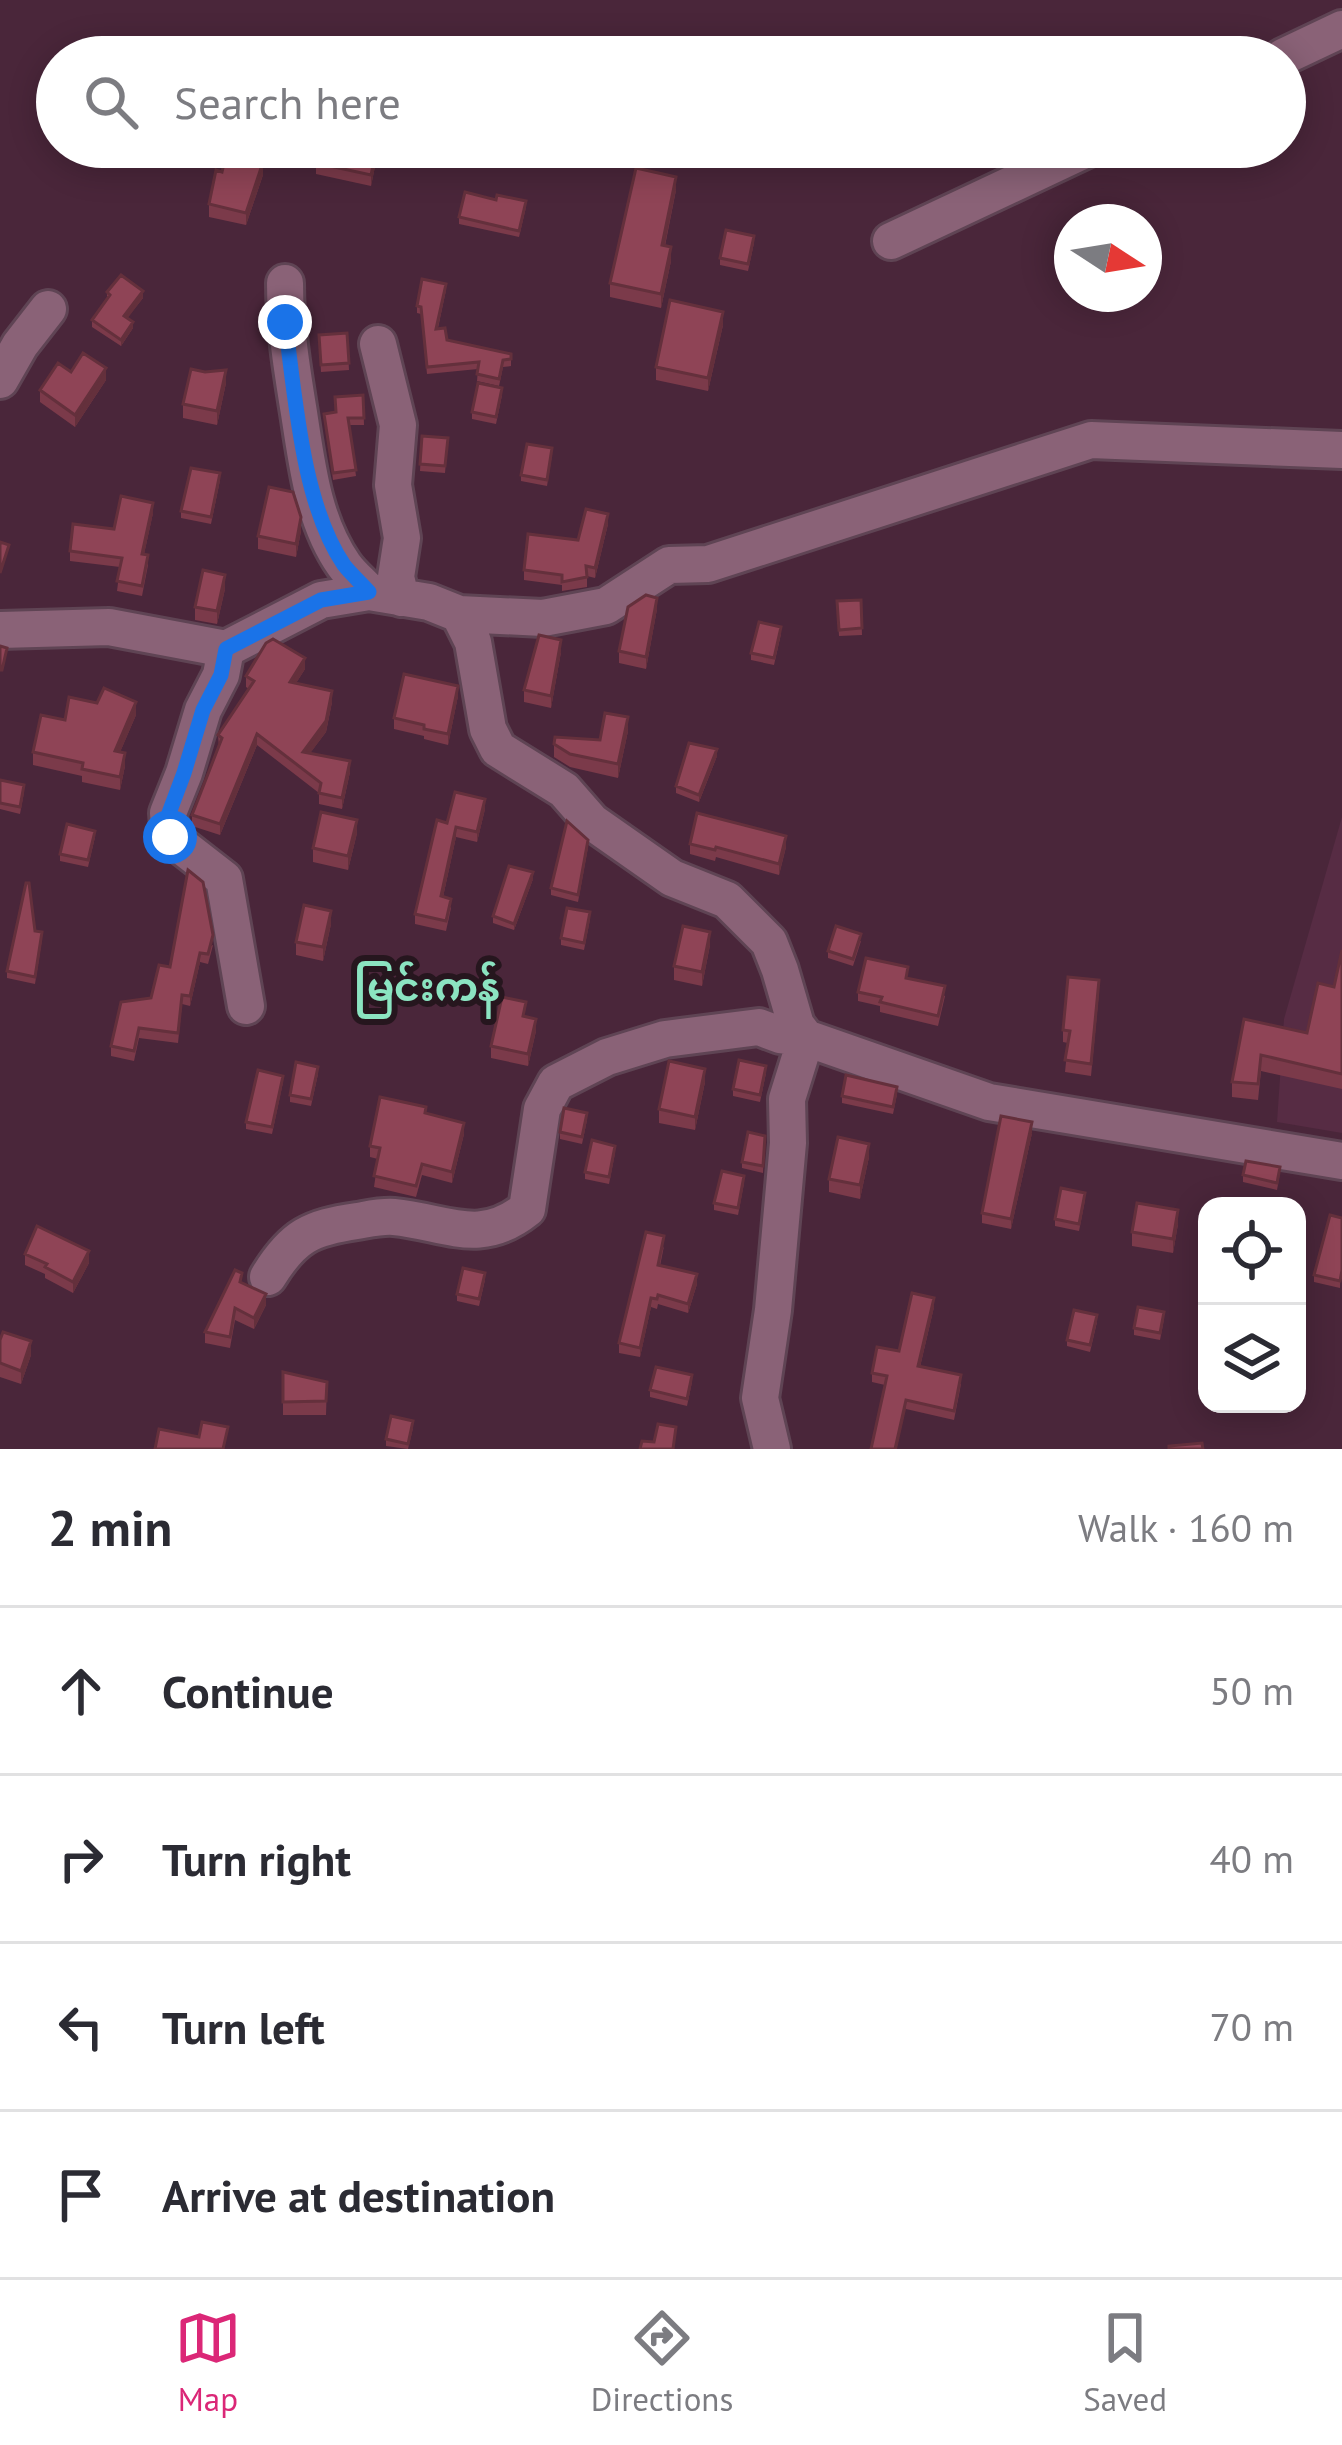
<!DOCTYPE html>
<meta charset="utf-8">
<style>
body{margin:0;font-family:"PT Sans","Noto Sans Myanmar",sans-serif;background:#f2f2f3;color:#2b2b33}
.controls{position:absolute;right:36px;bottom:36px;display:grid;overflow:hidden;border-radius:24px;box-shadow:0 6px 30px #0003}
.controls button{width:108px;height:108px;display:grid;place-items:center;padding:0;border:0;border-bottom:3px solid #e1e1e2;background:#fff;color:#2b2b33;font:60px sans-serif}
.compass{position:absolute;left:1054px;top:204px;width:108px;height:108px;border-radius:50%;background:#fff;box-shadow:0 6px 30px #0003;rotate:102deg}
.stop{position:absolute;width:36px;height:36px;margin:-27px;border:9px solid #1a73e8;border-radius:50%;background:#fff}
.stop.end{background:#1a73e8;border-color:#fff;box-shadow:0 3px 12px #0008}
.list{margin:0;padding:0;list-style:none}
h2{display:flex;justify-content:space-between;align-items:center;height:156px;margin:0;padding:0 48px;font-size:51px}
h2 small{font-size:39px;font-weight:400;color:#7c7c81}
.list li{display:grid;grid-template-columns:78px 1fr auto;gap:36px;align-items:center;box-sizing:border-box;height:168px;padding:0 48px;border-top:3px solid #e1e1e2}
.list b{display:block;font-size:45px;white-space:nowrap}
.list em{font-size:39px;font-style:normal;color:#7c7c81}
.icon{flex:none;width:66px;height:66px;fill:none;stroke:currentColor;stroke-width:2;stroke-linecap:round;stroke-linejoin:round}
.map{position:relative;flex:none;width:1342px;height:1449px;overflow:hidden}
.search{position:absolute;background:#fff;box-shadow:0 6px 30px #0003;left:36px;right:36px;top:36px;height:132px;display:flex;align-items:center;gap:30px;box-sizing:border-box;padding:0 42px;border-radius:66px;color:#7c7c81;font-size:45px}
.sheet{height:828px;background:#fff}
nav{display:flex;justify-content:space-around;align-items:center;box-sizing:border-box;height:168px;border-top:3px solid #e1e1e2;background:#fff;font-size:33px;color:#7c7c81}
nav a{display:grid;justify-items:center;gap:6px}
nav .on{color:#db2777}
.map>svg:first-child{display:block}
.built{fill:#572c44}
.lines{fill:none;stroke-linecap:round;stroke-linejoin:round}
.minor-casing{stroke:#5f4454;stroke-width:42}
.minor{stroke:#8a6277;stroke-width:36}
.wall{fill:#7b3a4a}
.shaded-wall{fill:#64303c}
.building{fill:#8f4456;stroke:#64303c;stroke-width:3}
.route{stroke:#1a73e8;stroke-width:15}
.labels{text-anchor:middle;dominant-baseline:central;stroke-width:12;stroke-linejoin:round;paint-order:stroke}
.quarter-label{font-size:39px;font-weight:bold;fill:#8be4c1;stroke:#26161e}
</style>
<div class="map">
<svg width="1342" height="1449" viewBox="0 0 1342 1449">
<rect width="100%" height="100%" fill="#4a263a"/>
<path class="built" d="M1342 817V1133L1277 1122 1284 1019Z"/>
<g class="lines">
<g class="minor-casing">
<path id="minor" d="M1283 57 1342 29
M891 241 1091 147
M285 283C285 327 292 370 299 413 307 464 313 521 344 565 351 575 361 583 369 592
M378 344 398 425 393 485 402 538 396 577 401 598
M0 380 20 345 48 309
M459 614 473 642 488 729 498 749 564 790 592 822 672 878 727 900 769 942 780 970 796 1025 806 1038
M0 630 109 627 226 649 321 600 369 592 429 602 459 614 543 618 606 606 669 565 708 564 1091 440 1342 450
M226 649 221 675 203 710 184 773 168 813 170 837 224 879 246 1006
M268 1277C293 1236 310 1228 357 1221 369 1219 382 1216 394 1217 446 1222 480 1247 527 1209L542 1109 556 1083 607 1057 665 1039 759 1027 780 1035 806 1038 989 1102 1342 1161
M772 1449 760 1398 773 1310 788 1143 787 1099 806 1038"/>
</g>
<use href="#minor" class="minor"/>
</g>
<path class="wall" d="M228 147H265L262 162 263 175 246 225 209 217V204L222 172Z
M379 147 371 186 316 174V163Z
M676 190 665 246 671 261 661 308 610 297V283Z
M526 207 519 237 459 224V217Z
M754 243 748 271 720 265V258Z
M446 290 438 328 447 340 511 354V366L503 367 499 386 477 381 478 369 427 374 421 314 417 313V306Z
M107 292 143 298 127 318 133 328 121 346 92 327V320L107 299Z
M723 325 708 391 656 380V367Z
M347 333 349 370 321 372 319 335Z
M71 372 106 380 75 427 40 402V390Z
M205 372 226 383 217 425 183 418V404Z
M363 395 364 425H349L356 476 333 480 324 414 336 412Z
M502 395 496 424 472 419V412Z
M422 436 448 438 445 473 420 471Z
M552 455 547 486 521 481V475Z
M220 480 211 524 181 518V511Z
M153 513 144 554 148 565 142 596 117 591 120 567 70 561V551Z
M608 524 595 578 587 576V587L562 591V585L524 580V570Z
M301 531 296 557 258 549V536Z
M225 589 217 624 195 620V607Z
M861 600 862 635 839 636 837 601Z
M657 609 646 669 619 663V651Z
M781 634 774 665 751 660V653Z
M561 652 551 708 524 702V690Z
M305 669 296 683 332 702 326 732 310 753 350 772 342 809 319 804V793L257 745 220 835 192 826V815L219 747 218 735 249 689 246 687V676Z
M458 696 448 745 424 739V736L394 729V718Z
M136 715 120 752 125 766 120 790 82 782V776L33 765V752L65 720Z
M628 731 618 778 570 767 554 757V744L600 740Z
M717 756 699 802 676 793V786Z
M0 780 24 792 20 814 0 809Z
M485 809 477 842 456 837 443 897 451 908 446 931 415 924V914L447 823Z
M357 833 348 870 313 862V848Z
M95 837 88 867 60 861V854Z
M690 844 786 847 779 875 716 857 715 861 690 854Z
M588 847 578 902 551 895V888Z
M533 879 514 930 493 923V916Z
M590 919 584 950 561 945V938Z
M331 924 323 961 296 955V942Z
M35 931 42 939 35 984 7 978V971Z
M861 941 853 966 828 958V951Z
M213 945 208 964 200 962 190 1006 182 1004 178 1043 139 1038 134 1061 111 1056V1046L151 998 170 967Z
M710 945 702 986 674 980V966Z
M1342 950V1089L1261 1071 1258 1100 1232 1097V1082L1244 1019 1307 1033 1334 987Z
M908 978 945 996 938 1026 880 1012V1006L858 1001V992Z
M1099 992 1091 1076 1065 1072 1068 1043 1063 1042V1030Z
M536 1031 528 1066 491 1058V1046Z
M766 1073 760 1102 733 1096V1089Z
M318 1074 311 1106 290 1102V1095Z
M283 1082 272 1134 246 1129V1122Z
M705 1082 695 1130 659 1123V1109Z
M897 1094 893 1114 842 1103V1096Z
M426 1114 464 1134 452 1183 422 1175 416 1197 374 1187 378 1159 370 1157V1146Z
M587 1120 582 1144 560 1139V1132Z
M1032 1133 1011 1229 982 1223V1213Z
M765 1136 763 1173 742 1168V1162Z
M615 1153 609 1184 585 1179V1172Z
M869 1157 860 1199 829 1192V1179Z
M1280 1173 1277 1190 1243 1182V1175Z
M744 1183 738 1215 714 1210V1203Z
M1085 1200 1079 1231 1055 1226V1219Z
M1342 1218 1340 1288 1314 1282V1275Z
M1178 1224 1173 1253 1132 1246V1232Z
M664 1246 660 1266 697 1284 688 1313 658 1304 657 1309 651 1307 640 1357 619 1353V1343Z
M25 1254 89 1263 73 1293 45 1278V1274L25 1265Z
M485 1280 479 1306 457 1301V1294Z
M242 1282 266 1305 254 1329 235 1320 230 1348 205 1343V1332Z
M934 1307 920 1367 961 1384 954 1420 906 1409 885 1385 872 1382V1373L899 1351Z
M1164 1319 1160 1340 1134 1335V1328Z
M1097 1322 1090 1352 1067 1346V1340Z
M0 1340 31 1355 21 1384 0 1377Z
M283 1372 327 1382 326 1415H283Z
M692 1382 687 1406 650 1397V1390Z
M413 1428 408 1449 386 1446V1439Z"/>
<path class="shaded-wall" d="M377 147H379L371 186V175Z
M263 162V175L246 225V213Z
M676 177V190L662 259V245Z
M671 247V261L661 308V294Z
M143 291V298L124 323V316Z
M723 312V325L708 391V378Z
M133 322V328L121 346V340Z
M106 368V380L75 427V415Z
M226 370V383L217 425V411Z
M153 503V513L142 564V554Z
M608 514V524L595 578V568Z
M301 517V531L296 557V544Z
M225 575V589L217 624V611Z
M657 598V609L646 669V657Z
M561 640V652L551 708V696Z
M305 658V669L290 693V682Z
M458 686V696L448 745V734Z
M332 691V702L326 732 303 763V752Z
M136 702V715L115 764V751Z
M628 717V731L618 778V764Z
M257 734V745L220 835V824Z
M717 749V756L699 802V795Z
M125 753V766L120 790V777Z
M350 761V772L342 809V798Z
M485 799V809L477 842V832Z
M357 820V833L348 870V856Z
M456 827V837L441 906V896Z
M786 836V847L779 875V864Z
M533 872V879L514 930V924Z
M331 911V924L323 961V947Z
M710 932V945L702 986V972Z
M200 953V962L190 1006V996Z
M536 1019V1031L528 1066V1054Z
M705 1069V1082L695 1130V1117Z
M1032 1122V1133L1011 1229V1219Z
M464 1123V1134L452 1183V1172Z
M869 1144V1157L860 1199V1185Z
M1178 1210V1224L1173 1253V1239Z
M89 1251V1263L73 1293V1282Z
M697 1274V1284L688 1313V1304Z
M266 1294V1305L254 1329V1318Z
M651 1298V1307L640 1357V1348Z
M934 1298V1307L918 1375V1366Z
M31 1341V1355L21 1384V1371Z
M906 1400V1409L897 1449H895Z"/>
<path class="building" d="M228 147H262L259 161 263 162 246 213 209 204 216 170 222 172Z
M319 147H377L371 175 316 163Z
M636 168 676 177 662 245 671 247 661 294 610 283Z
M465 192 496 200 497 195 526 201 519 231 459 217Z
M726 230 754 236 748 264 720 258Z
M121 275 143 291 124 316 133 322 121 340 92 320 110 295 107 292Z
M422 279 446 284 436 329 445 328 447 340 511 354V359L503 360 499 379 477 374 479 362 427 367 421 307 417 306Z
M670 300 723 312 708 378 656 367Z
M347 333 349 363 321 365 319 335Z
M83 353 106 368 75 415 40 390 58 363 71 372Z
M191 369 205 372 226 370 217 411 183 404Z
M478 383 502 388 496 417 472 412Z
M363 395 364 418H348L356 470 333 473 324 414 336 412 335 397Z
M422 436 448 438 445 466 420 464Z
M527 444 552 448 547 480 521 475Z
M191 468 220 473 211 517 181 511Z
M269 487 293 492 301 517 296 544 258 536Z
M121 496 153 503 142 554 148 555 142 586 117 581 122 558 70 551 73 524 114 529Z
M586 509 608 514 595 568 586 566 587 577 562 582V575L524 570 528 534 578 540Z
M0 542 9 545 0 573Z
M203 570 225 575 217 611 195 607Z
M646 595 657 598 646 657 619 651 628 607Z
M861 600 862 628 839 630 837 601Z
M759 622 781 627 774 658 751 653Z
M539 635 561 640 551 696 524 690Z
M273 639 305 658 290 682 332 691 326 721 303 752 350 761 342 798 319 793 321 783 257 734 220 824 192 815 222 738 218 735 254 681 246 676 266 643Z
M0 646 7 648 2 670H0Z
M404 674 458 686 448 734 424 729V725L394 718Z
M104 688 136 702 115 751 125 753 120 777 82 769 83 763 33 752 41 715 65 720 69 697 97 703Z
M605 713 628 717 618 764 570 754 554 744 555 737 600 740Z
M689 743 717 749 699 795 676 786Z
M0 780 24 785 20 807 0 803Z
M455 792 485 799 477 832 456 827 441 896 451 899 446 921 415 914 437 820 447 823Z
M321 812 357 820 348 856 313 848Z
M697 813 786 836 779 864 716 847 715 850 690 844Z
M567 821 588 840 578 895 551 888Z
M67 824 95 831 88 860 60 854Z
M509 866 533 872 514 924 493 916Z
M188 870 203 882 213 935 208 954 200 953 190 996 182 995 178 1033 139 1028 134 1051 111 1046 121 1002 151 998 159 965 170 967Z
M26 883H29L35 931 42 932 35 977 7 971Z
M304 905 331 911 323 947 296 942Z
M567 908 590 912 584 943 561 938Z
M683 926 710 932 702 972 674 966Z
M836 926 861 934 853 959 828 951Z
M1342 950V1074L1261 1055 1258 1084 1232 1082 1244 1019 1307 1033 1318 983 1334 987Z
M866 958 908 967 906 978 945 986 938 1016 880 1002 882 997 858 992Z
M1068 977 1099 980 1091 1064 1065 1060 1070 1031 1063 1030Z
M502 997 526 1002 523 1016 536 1019 528 1054 491 1046Z
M739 1060 766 1066 760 1095 733 1089Z
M669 1061 705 1069 695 1117 659 1109Z
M296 1062 318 1067 311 1099 290 1095Z
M258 1070 283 1076 272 1127 246 1122Z
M846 1075 897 1087 893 1107 842 1096Z
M380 1097 426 1107 425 1113 464 1123 452 1172 422 1164 416 1186 374 1176 380 1148 370 1146Z
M564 1108 587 1113 582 1137 560 1132Z
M1001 1116 1032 1122 1011 1219 982 1213Z
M748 1132 765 1136 763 1166 742 1162Z
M838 1137 869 1144 860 1185 829 1179Z
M592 1140 615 1146 609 1177 585 1172Z
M1246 1161 1280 1167 1277 1183 1243 1175Z
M722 1171 744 1176 738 1208 714 1203Z
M1061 1188 1085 1193 1079 1224 1055 1219Z
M1137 1203 1178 1210 1173 1239 1132 1232Z
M1330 1215 1342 1218V1270L1340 1281 1314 1275Z
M37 1226 89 1251 73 1282 45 1267 47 1264 25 1254Z
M646 1232 664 1236 658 1265 697 1274 688 1304 658 1295 657 1299 651 1298 640 1348 619 1343Z
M463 1268 485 1273 479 1299 457 1294Z
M235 1270 242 1273 240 1282 266 1294 254 1318 235 1308 230 1337 205 1332Z
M912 1293 934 1298 918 1366 961 1375 954 1411 906 1400 895 1449H871L887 1376 872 1373 877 1347 899 1351Z
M1138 1307 1164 1312 1160 1333 1134 1328Z
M1074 1310 1097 1315 1090 1345 1067 1340Z
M3 1332 31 1341 21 1371 0 1363V1340Z
M656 1367 692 1375 687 1399 650 1390Z
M283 1372 327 1382 326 1401 283 1402Z
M391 1416 413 1421 408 1444 386 1439Z
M202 1422 228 1427 223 1449H155L159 1429 199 1437Z
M658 1424 676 1427 673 1449H640L642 1441 654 1442Z
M1202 1443 1203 1449H1169V1446Z"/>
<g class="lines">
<path class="route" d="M170 837 169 813 184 773 203 710 221 675 226 649 321 600 369 592C361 583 351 574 344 565 302 504 295 394 285 322"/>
</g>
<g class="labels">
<g class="quarter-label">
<text x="427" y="986">မြင်းကန်</text>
</g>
</g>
</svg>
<div class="controls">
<button><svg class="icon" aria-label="locate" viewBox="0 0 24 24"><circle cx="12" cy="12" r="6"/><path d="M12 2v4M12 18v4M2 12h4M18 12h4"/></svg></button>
<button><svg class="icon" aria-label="layers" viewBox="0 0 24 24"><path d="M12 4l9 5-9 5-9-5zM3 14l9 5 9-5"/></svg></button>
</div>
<svg class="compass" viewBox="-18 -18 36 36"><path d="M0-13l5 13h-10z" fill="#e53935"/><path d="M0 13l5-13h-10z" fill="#7c7c81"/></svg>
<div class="stop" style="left:170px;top:837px"></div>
<div class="stop end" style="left:285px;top:322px"></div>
<div class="search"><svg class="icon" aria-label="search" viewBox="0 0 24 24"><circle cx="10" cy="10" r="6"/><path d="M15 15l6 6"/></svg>Search here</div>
</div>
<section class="sheet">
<h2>2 min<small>Walk · 160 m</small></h2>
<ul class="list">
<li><svg class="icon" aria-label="ahead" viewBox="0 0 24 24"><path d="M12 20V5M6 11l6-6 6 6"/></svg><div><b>Continue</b></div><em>50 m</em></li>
<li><svg class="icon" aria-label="right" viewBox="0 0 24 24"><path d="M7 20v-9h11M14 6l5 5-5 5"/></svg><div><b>Turn right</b></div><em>40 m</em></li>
<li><svg class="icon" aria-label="left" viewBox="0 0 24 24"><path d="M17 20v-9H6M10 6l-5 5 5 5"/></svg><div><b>Turn left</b></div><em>70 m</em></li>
<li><svg class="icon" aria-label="arrive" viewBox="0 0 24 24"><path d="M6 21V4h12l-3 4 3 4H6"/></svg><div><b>Arrive at destination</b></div></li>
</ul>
</section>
<nav>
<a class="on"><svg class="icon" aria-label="map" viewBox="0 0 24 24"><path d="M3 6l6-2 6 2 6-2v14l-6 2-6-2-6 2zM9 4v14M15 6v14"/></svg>Map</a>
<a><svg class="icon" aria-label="directions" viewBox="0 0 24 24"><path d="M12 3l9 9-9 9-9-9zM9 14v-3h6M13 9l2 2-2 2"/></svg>Directions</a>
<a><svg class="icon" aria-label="saved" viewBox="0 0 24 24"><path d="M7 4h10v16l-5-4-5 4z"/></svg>Saved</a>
</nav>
